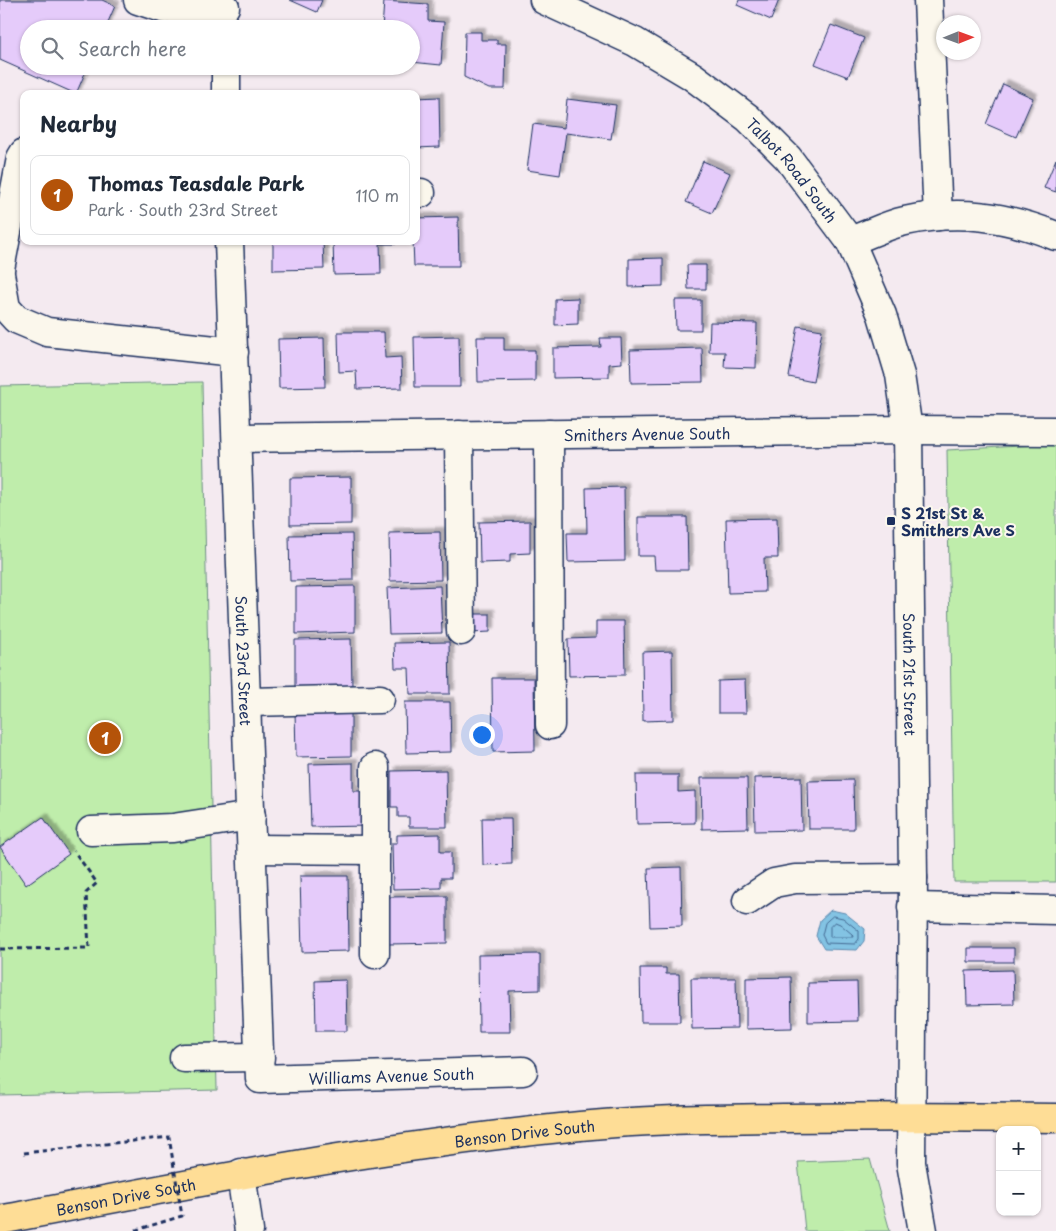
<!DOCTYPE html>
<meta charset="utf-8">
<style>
body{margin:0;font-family:"Playpen Sans",sans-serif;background:#f6f6f7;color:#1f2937}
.controls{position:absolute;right:15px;bottom:15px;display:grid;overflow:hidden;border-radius:10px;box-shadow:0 1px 4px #0004}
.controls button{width:45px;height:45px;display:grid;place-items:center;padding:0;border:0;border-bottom:1px solid #e0e1e3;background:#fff;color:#1f2937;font:25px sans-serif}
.compass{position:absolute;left:936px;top:15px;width:45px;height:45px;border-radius:50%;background:#fff;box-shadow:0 1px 4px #0004;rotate:89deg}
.you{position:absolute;left:481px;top:734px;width:18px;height:18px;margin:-12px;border:4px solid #fff;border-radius:50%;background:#1a73e8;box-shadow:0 0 0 8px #1a73e833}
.badge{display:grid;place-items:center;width:32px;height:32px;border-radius:50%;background:#b45309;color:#fff;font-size:16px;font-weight:700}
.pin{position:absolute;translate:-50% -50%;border:2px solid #fff;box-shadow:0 1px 5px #0006}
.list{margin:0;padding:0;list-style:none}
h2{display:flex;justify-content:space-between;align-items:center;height:65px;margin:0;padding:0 20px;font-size:21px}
h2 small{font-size:16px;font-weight:400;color:#747a83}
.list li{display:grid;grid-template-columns:32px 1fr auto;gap:15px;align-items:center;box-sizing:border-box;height:80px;margin:0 10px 10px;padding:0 10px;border:1px solid #e0e1e3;border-radius:10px}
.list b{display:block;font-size:19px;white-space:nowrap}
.list p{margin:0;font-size:16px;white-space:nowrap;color:#747a83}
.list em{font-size:16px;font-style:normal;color:#747a83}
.icon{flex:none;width:28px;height:28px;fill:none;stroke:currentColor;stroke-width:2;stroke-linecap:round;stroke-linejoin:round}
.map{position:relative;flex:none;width:1056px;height:1231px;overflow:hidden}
.search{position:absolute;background:#fff;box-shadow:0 1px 4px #0004;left:20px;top:20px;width:400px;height:55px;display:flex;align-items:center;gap:12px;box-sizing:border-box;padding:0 18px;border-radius:28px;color:#747a83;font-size:19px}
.panel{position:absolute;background:#fff;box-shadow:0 1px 4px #0004;left:20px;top:90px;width:400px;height:155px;border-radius:10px}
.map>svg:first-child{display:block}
.green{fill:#bfedab;stroke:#6d8e84}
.water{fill:#83c3e3;stroke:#5988ae}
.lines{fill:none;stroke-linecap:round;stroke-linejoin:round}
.shore{stroke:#456a93;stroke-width:1}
.building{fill:#e5cbfa;stroke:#1b2f5e;filter:url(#shadow)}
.minor-casing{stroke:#1b2f5e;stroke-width:31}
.major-casing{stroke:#1b2f5e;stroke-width:31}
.path{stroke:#1b2f5e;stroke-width:3;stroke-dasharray:5 4;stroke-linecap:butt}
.minor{stroke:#fbf7ec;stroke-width:28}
.major{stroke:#fedd96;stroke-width:28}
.path-bridge{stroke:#1b2f5e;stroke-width:3;stroke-dasharray:5 4;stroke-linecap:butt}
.poi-dot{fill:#1b2f5e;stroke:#fbf7ec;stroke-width:2}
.labels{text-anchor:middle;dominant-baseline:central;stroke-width:4;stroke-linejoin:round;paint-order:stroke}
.street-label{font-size:15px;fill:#1b2f5e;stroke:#fbf7ec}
.poi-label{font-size:15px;font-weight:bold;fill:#1b2f5e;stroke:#fbf7ec;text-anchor:start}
</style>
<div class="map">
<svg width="1056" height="1231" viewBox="0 0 1056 1231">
<defs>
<filter id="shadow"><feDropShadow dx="4.5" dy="-4.5" stdDeviation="1" flood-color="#0004"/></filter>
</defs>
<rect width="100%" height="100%" fill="#f4eaf0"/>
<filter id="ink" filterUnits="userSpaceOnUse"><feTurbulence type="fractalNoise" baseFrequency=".02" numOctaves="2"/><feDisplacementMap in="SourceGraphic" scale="10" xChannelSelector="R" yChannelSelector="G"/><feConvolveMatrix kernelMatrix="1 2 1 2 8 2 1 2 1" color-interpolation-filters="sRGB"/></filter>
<g filter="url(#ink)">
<path class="green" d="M202 382 217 1090 0 1095V386Z
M1056 444V882H954L947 450Z
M870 1159 890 1231H805L798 1162Z"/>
<path class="water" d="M831 910 845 913 865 929 864 941 857 950 824 949 816 936 820 920Z"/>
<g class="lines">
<path class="shore" d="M833 916 843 918 859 931V939L855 944 826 943 822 935 825 923Z
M835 922 840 924 852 934 853 937H830V927Z"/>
</g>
<path class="building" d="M0 0H102L115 6 105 29H29V66H88L76 94 0 60Z
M290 0H322L317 12Z
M739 0H779L771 20 737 5Z
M384 1 428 4V21L444 22 441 65 411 62V29H382Z
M831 25 864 38 848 77 815 64Z
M465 32H481V40H497V44H506L505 89H489L464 77Z
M1003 84 1033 98 1016 137 986 124Z
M439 97 440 147 416 148V98Z
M567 99 616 105 611 139 566 133 560 175 527 170 533 124 564 128Z
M1056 159V192L1044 188Z
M703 161 730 173 712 213 686 202Z
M458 217 459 266H414L413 241H416V218Z
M273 241H323L324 269 273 270Z
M333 241H396V244H380L381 274 334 275Z
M663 258V286L629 287V259Z
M687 265H706V289H688Z
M578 298V324L555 325V299Z
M675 300H701V330H676Z
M710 322 757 323 756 368 724 367 725 352H709Z
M798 326 822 330 813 382 789 377Z
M338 332H384L385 358 401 357 402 388 357 389 356 371 339 372Z
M459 336 460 387H415L414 337Z
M477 337H504V350H535V381L478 382Z
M324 338 325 387 279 388 278 339Z
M600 338H621L622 363 609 364V377L553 378V348L601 347Z
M702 348 703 382 631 383 630 350Z
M351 477V524L290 525V478Z
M624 487 625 561 568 562 567 533H587L586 488Z
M638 517H687L688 570H655L654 556H638Z
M777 518 778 558H764L765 592 728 593 726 519Z
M530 521V553L510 554V562L480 563 479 522Z
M440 532 441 580 390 581 389 533Z
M352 534 353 580 290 581 289 535Z
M355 586V632L296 634V587Z
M440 586 442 633 389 634 387 588Z
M470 614H490V632L470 633Z
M596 621H624L625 675 569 676 568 639 596 638Z
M351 639 352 686 295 687V640Z
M449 642 450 694H410L409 668H395L394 643Z
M672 651 673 720 643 721 642 652Z
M492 678H534L535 751 493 752Z
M745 680 746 713H718V681Z
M405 702H450L451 752 406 753Z
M351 709V756L296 757 295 710Z
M353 763V791H368L369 826 311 827 309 764Z
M446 770 447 827H409V817H398V807H391V771Z
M636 775H678V792L695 791V823L637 824Z
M801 777 802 830 755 831 754 778Z
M701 778H747L748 828 702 829Z
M853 780 854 829H809L808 781Z
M43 817 69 854 26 885 0 847Z
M482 818H511L512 864 483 865Z
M440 834V852H451V878H441V888L393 889 392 843H397V835Z
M681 867 682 926 650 927 648 868Z
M300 876H348L349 951 302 952Z
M447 896V943L388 944 389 897Z
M968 948H1014V962H968Z
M540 954V990L509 991 510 1032H479L478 955Z
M640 968H666V974H679L680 1022H641Z
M1013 970 1014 1004 967 1005 966 971Z
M791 977 792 1028 746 1029V978Z
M691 978H736L737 1028 692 1029Z
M346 980 347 1031H316L315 981Z
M857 982 858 1021 808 1022V983Z"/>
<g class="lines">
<g class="minor-casing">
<g id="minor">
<path d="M138 0 165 9 225 7"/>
<path id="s1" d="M544 0 635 42 692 76 748 118 788 158 850 241 882 315 900 375 908 430 913 878 911 1163 923 1231"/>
<path d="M928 0 938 216"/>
<path d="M226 66V94"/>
<path d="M416 193H421"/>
<path id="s2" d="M229 241 260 1079 523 1071"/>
<path d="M850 241C868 235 886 225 905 221 958 209 1006 216 1056 236"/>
<path d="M0 269 21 158 24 153"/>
<path d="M0 274 6 308 16 319 47 332 234 352"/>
<path d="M549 434 550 725"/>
<path d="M459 435 461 631"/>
<path id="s3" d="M237 438 908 430 1056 431"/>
<path d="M247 702 380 699"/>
<path d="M91 831 173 828 251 816"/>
<path d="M252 849 375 850"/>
<path d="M747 901 774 883 795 879 913 878"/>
<path d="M912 907 1056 910"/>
<path d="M375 954V767"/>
<path d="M184 1058 260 1057"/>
<path d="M241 1173 249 1231"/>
</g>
</g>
<g class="major-casing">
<g id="major">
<path id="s4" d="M0 1220C192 1183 385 1145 580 1126 648 1119 716 1119 783 1118 874 1117 965 1117 1056 1118"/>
</g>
</g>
<path class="path" d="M0 949 89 948 86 893 97 883 74 851"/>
<use href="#minor" class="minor"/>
<use href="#major" class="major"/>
<path class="path-bridge" d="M24 1153 169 1137 182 1216 133 1231"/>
</g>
</g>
<rect class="poi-dot" x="886" y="516" width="10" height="10" rx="2.5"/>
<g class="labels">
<g class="street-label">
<text stroke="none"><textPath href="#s1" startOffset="305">Talbot Road South</textPath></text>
<text stroke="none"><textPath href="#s3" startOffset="410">Smithers Avenue South</textPath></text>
<text stroke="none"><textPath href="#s2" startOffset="420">South 23rd Street</textPath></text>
<text stroke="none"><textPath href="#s1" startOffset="840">South 21st Street</textPath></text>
<text stroke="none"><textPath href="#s2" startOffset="970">Williams Avenue South</textPath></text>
<text stroke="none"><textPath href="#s4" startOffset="532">Benson Drive South</textPath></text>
<text stroke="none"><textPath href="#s4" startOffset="128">Benson Drive South</textPath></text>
</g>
<g class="poi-label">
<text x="901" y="512">S 21st St &amp;<tspan x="901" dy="17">Smithers Ave S</tspan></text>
</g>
</g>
</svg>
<div class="controls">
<button>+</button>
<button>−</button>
</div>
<svg class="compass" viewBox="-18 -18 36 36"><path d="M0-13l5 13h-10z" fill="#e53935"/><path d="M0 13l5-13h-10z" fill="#747a83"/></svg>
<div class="you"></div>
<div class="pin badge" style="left:105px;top:738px">1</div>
<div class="search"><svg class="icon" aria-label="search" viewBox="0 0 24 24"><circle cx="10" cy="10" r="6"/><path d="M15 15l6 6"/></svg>Search here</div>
<section class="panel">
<h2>Nearby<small></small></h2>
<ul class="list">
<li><span class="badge">1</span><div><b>Thomas Teasdale Park</b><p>Park · South 23rd Street</p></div><em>110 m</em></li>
</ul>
</section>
</div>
